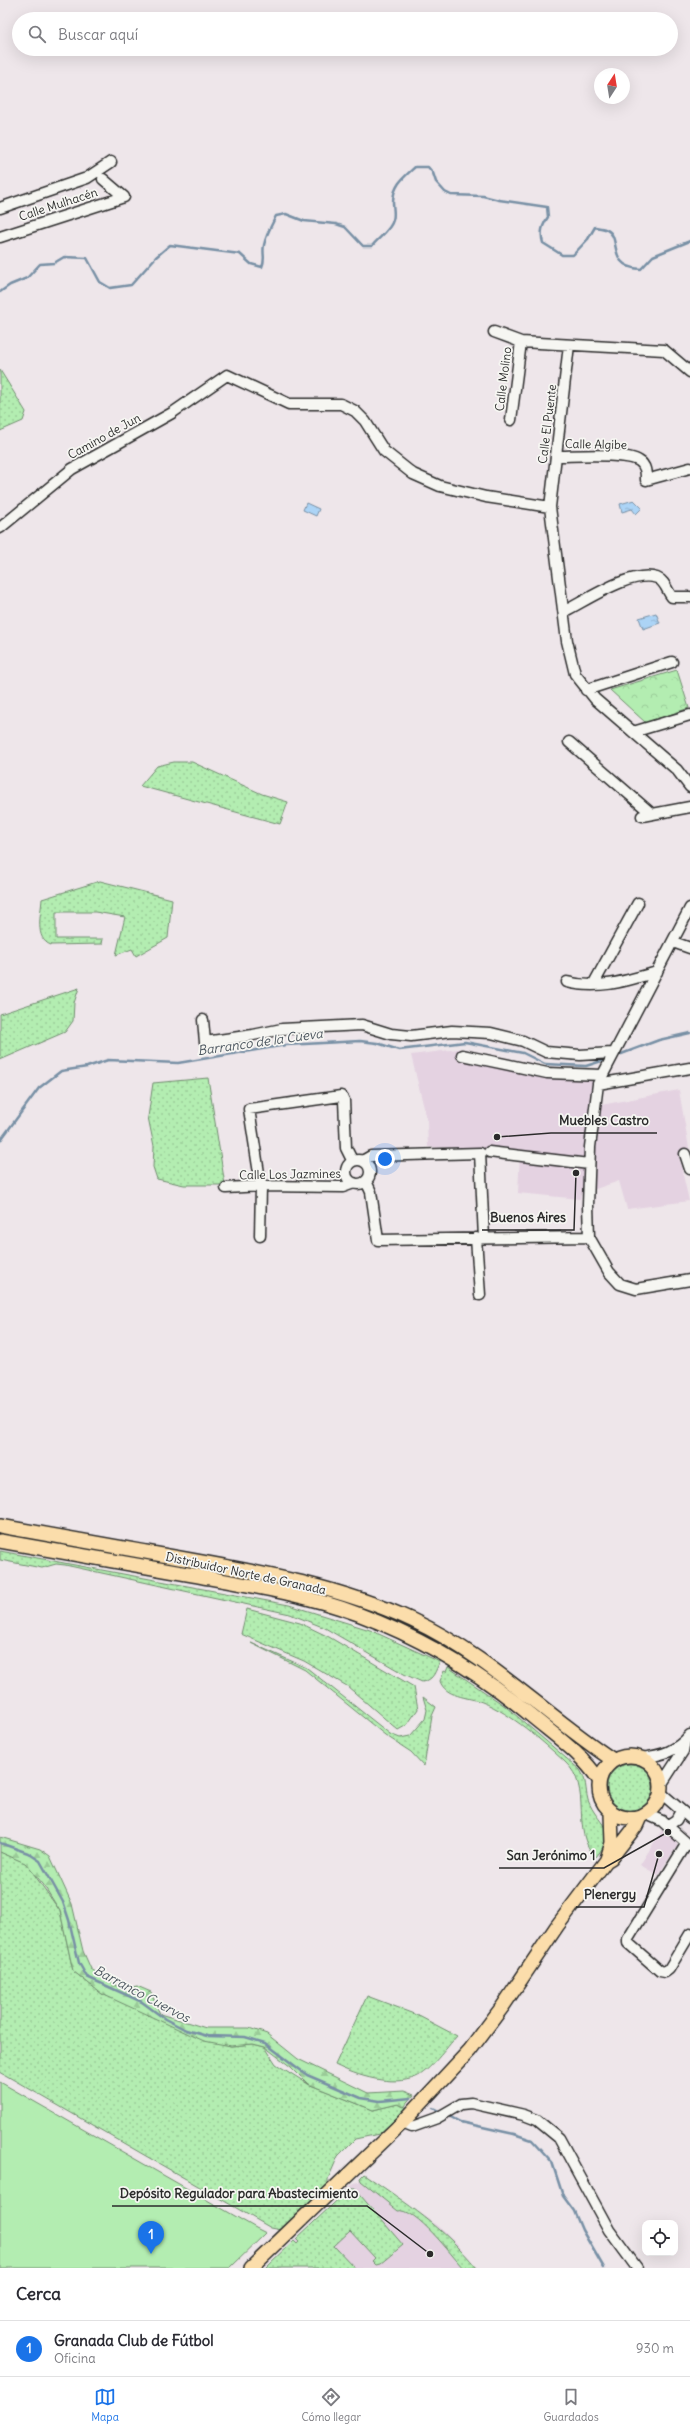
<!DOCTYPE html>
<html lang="es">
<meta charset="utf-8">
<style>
body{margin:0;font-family:Delius,sans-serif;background:#f2f2f3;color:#2b2b33}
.controls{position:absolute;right:12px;bottom:12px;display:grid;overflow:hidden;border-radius:8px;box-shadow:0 4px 16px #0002}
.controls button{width:36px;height:36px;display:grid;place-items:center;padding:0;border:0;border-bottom:1px solid #e1e1e2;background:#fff;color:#2b2b33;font:20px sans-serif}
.compass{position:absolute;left:594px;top:68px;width:36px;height:36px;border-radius:50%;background:#fff;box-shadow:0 4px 16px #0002;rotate:12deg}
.you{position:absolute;left:385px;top:1159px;width:14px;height:14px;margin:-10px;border:3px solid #fff;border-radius:50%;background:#1a73e8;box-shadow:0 0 0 6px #1a73e833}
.badge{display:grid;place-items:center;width:26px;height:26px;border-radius:50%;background:#1a73e8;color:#fff;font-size:13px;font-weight:700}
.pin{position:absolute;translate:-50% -33px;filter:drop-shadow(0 1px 2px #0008)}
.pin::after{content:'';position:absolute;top:21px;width:14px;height:12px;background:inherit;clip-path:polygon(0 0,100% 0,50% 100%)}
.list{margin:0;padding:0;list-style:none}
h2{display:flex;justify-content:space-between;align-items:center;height:52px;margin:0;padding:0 16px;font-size:17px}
h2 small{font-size:13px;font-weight:400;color:#7c7c81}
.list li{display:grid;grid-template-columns:26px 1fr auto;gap:12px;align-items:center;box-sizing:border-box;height:56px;padding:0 16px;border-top:1px solid #e1e1e2}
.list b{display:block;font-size:15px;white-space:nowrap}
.list p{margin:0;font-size:13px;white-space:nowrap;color:#7c7c81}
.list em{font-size:13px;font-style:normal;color:#7c7c81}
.icon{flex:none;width:22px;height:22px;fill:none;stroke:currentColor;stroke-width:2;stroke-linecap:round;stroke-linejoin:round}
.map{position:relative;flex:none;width:690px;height:2268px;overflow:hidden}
.search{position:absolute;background:#fff;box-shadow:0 4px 16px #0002;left:12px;right:12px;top:12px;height:44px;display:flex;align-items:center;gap:10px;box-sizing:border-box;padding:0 14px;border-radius:22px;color:#7c7c81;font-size:15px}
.sheet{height:108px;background:#fff}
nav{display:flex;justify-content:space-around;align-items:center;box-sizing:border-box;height:56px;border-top:1px solid #e1e1e2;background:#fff;font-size:11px;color:#7c7c81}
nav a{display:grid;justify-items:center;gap:2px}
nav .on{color:#1a73e8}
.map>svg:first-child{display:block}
.built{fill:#e4d2e1}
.grass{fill:url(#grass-dots);stroke:#6f8c6e}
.forest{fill:url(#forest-firs);stroke:#6f8c6e}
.park{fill:url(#park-crowns);stroke:#6f8c6e}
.pitch{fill:#b3edb1;stroke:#6f8c6e}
.water{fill:url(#water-ripples);stroke:#7890a5}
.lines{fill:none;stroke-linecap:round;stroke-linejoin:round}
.stream{stroke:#7890a5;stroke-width:2.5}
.minor-casing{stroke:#2b2b2b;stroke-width:13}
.major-casing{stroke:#2b2b2b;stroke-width:16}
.minor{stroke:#f6f6f2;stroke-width:10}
.major{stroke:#fbddab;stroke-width:13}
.labels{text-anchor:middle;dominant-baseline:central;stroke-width:3.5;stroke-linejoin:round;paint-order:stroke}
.street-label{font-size:12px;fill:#2b2b2b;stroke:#f6f6f2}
.water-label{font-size:13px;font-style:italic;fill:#4b555e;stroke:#f6f6f2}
.leader{fill:none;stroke:#2b2b2b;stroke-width:1.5}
.callout-dot{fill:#2b2b2b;stroke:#f6f6f2;stroke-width:1.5}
.callout-label{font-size:13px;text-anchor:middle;font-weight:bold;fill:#2b2b2b;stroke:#f6f6f2;stroke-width:3.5;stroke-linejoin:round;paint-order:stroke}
</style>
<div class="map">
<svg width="690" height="2268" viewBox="0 0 690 2268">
<defs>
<pattern id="grass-dots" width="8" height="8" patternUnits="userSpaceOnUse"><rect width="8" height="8" fill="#b3edb1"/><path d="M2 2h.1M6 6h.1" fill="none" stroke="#9acb98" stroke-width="1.8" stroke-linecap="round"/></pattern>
<pattern id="forest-firs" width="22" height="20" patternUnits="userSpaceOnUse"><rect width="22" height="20" fill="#b3edb1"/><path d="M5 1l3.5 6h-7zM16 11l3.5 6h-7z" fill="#9acb98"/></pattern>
<pattern id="park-crowns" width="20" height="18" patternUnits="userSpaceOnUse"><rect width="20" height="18" fill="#b3edb1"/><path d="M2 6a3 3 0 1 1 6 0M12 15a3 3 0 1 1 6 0" fill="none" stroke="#9acb98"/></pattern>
<pattern id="water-ripples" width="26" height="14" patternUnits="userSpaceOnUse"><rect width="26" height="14" fill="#acd4f6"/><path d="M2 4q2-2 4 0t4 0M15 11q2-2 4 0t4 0" fill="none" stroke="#94b6d3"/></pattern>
</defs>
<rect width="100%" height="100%" fill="#eee6ea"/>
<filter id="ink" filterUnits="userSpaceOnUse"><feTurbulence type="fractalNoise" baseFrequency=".025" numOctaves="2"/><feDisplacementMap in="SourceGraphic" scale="8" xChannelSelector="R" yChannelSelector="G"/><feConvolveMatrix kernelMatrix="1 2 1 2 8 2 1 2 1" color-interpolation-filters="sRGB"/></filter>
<g filter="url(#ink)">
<path class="built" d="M458 1049 554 1073 598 1076 591 1107 679 1090 690 1154 679 1157 689 1201 627 1209 619 1181 581 1194 580 1199 518 1193 520 1153 483 1149 428 1147 427 1120 411 1055Z
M662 1830 676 1840 677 1846 658 1875 640 1865Z
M364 2174 429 2219 454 2240 477 2268H266L354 2183 359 2182 360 2178Z"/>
<path class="grass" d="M0 370 26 412 23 421 0 431Z
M174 762H192L262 794 288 802 280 824 140 786 157 766Z
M100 881 172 899 168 938 136 956 132 949 116 955 125 917 95 912H56V939H103L102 944 51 945C34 939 41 914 42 899Z
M79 988 74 1003 73 1021 65 1032 0 1060V1014Z
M208 1078 225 1185H184L157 1179 153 1167 154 1146 148 1117 153 1083Z
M0 1551 289 1605 370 1630 440 1662C435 1670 435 1680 422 1682L404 1674 325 1628 290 1614 65 1565 56 1564 42 1568 0 1560Z
M247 1609 300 1623 329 1637 414 1687 418 1709 407 1725 398 1730 347 1686 304 1661 241 1634Z
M251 1643 307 1668 390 1734 400 1738 410 1736 425 1719 427 1710 423 1697 436 1707 432 1716 424 1766 411 1752 385 1735 305 1670Z
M448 1667 505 1706 580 1770C587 1780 585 1789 588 1800 597 1825 620 1828 596 1857 569 1831 594 1788 565 1762 541 1740 512 1714 482 1702 468 1697 445 1697 440 1681L444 1671 446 1672Z
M607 1787a23 23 0 1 1 46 0a23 23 0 1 1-46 0Z
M0 1852 26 1863 60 1911 73 1971 102 1994 231 2046 253 2044 265 2047 276 2064 308 2084 373 2110 398 2104 408 2108 379 2134 355 2139 338 2156 328 2179V2186L282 2230 271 2228 0 2072Z
M367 1996 415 2014 457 2036C447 2047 429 2072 416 2077 392 2087 357 2076 335 2065Z
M364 2174C409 2205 442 2226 477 2268H463C452 2256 415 2206 398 2211L361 2181 360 2178Z
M349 2189H355L403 2245 380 2264 376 2265 372 2261 375 2258 350 2231 334 2246 355 2268H266L294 2241 297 2244 299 2242 296 2239Z"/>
<path class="forest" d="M0 1837 40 1849 50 1856 72 1904 83 1951 91 1969 123 1989 137 1986 151 1992 160 2014 206 2028H249L267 2034 298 2059 368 2093 404 2091 414 2095 404 2107 398 2104 373 2110 308 2084 291 2067 265 2047 253 2044 231 2046 204 2041 102 1994 73 1971 60 1911 43 1884 25 1863 0 1852Z"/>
<path class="park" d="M677 670 689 708 646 723 610 690Z"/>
<path class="pitch" d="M0 2082 256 2228 266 2233 230 2268H0Z"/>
<path class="water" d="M634 500 642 508 636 514 632 509 622 512 620 504Z
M306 503 319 509 316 516 303 510Z
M656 613 660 623 643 629 639 618Z"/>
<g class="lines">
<path class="stream" d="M0 292 10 285 27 278 40 264 54 263 64 257 87 258 100 282 110 288 131 285 156 257 170 245 240 254 251 264 262 267C266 259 262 254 264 245 266 235 271 226 276 216L286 214 304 221 336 224 345 227 363 246H372C378 238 391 230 393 220 395 215 393 207 393 202 393 185 404 177 415 167H428L433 173 436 182 445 192 451 195 483 196 499 200 547 207 548 217C542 226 540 232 543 243L562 255H573L588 239 595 227C598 228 604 228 607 230 622 237 606 267 641 269L653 256 690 241
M616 1056 659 1040 690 1033
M0 1141 39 1088 61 1071 87 1067 108 1060 178 1063 286 1045 360 1041 377 1043 399 1050 465 1042 523 1053 545 1064 586 1066 608 1059
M0 1843 28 1853 40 1861 63 1902 69 1920 79 1963 87 1977 142 2002 165 2019 186 2030 207 2036 245 2037 265 2043 307 2075 361 2098 380 2101 411 2098
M433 2108 441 2112
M447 2115 460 2122 514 2134 532 2140 552 2162 563 2196 574 2211 582 2230 604 2268"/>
<g class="minor-casing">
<path id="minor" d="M103 179 124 197
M0 208 87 178 111 162
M0 237 124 197
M494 332 521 342 664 350 690 372
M569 345 550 507 567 641 575 674 595 699 677 770 690 787
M511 420 521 342
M556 456C574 456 626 452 639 461 646 465 646 473 646 480L690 468
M0 528 72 469 172 413 227 375 289 404H341L355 411 365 421 384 451 413 474 440 486 486 497 550 507
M565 611C587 600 632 569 657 578 665 581 667 591 672 597H690
M586 690 672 662
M633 732 690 715
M569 742 652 814
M642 816 690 807
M690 908 598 1084 590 1147 588 1205 589 1237 609 1272 620 1284 636 1289 690 1280
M673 942 690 948
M567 982C598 990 626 981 657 972
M593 985 638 903
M203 1020 205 1042 253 1035 282 1029 362 1025 391 1034 411 1036 452 1031 491 1033 523 1041 546 1052 580 1055 612 1053
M462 1055 547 1073 602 1075
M598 1084 690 1068
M489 1152 589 1164
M685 1154 690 1169
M364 1160 371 1156 480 1153 484 1238
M346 1172a12 12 0 1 1 24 0a12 12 0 1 1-24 0Z
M366 1181 371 1192 378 1240 589 1237
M226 1188 261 1186 343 1187 354 1183
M260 1236 261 1186 249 1109 341 1096 344 1100 346 1148 352 1160
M476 1238 480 1295
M642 1758C662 1755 676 1752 690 1735
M661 1785 683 1751 685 1741
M661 1793 690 1818
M646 1814 662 1821 690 1846
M668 1825 676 1820 681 1811
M687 1843 628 1939V1943L660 1971 665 1972 669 1969 690 1934
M402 2123 412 2127 437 2118 461 2104 471 2103 524 2115 537 2120 559 2138 609 2230 637 2268"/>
</g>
<g class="major-casing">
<path id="major" d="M0 1526C62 1537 124 1548 185 1559 263 1573 341 1587 412 1620 488 1655 545 1715 613 1760
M0 1541C64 1552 129 1564 193 1575 248 1585 305 1594 358 1614 422 1638 482 1674 534 1718 557 1737 583 1755 599 1780
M599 1787a31 31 0 1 1 62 0a31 31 0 1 1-62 0Z
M607 1859 612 1843 611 1813
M251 2268 402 2123 470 2050 503 2006 557 1926 606 1861 611 1858 636 1826 640 1817"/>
</g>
<use href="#minor" class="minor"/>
<use href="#major" class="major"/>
</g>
</g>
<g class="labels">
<g class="street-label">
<text transform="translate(58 204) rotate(-18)">Calle Mulhacén</text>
<text transform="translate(503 379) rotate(-83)">Calle Molino</text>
<text transform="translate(547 424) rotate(-83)">Calle El Puente</text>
<text transform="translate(104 436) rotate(-29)">Camino de Jun</text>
<text transform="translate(596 444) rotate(1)">Calle Algibe</text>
<text transform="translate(290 1174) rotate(-1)">Calle Los Jazmines</text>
<text transform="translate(246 1573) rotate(12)">Distribuidor Norte de Granada</text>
</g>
<g class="water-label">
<text transform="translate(260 1042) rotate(-8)">Barranco de la Cueva</text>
<text transform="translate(142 1994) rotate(28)">Barranco Cuervos</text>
</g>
</g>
<path class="leader" d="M497 1137L551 1133H657M576 1173L574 1230H482M668 1832L604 1868H499M659 1854L644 1907H576M430 2254L367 2206H112"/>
<g class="callout-dot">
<circle cx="497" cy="1137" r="4"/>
<circle cx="576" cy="1173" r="4"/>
<circle cx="668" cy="1832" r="4"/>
<circle cx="659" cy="1854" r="4"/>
<circle cx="430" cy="2254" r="4"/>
</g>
<g class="callout-label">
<text x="604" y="1125">Muebles Castro</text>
<text x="528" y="1222">Buenos Aires</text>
<text x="551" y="1860">San Jerónimo 1</text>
<text x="610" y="1899">Plenergy</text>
<text x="239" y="2198">Depósito Regulador para Abastecimiento</text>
</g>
</svg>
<div class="controls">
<button><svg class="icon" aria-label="locate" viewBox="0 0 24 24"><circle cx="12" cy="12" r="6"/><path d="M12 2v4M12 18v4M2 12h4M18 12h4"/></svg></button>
</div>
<svg class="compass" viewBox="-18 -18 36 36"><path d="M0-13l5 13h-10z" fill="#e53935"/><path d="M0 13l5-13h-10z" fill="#7c7c81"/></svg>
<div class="you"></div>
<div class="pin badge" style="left:151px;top:2254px">1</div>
<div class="search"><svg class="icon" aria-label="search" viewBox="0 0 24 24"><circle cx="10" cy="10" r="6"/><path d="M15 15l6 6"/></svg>Buscar aquí</div>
</div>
<section class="sheet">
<h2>Cerca<small></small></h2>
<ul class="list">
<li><span class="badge">1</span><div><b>Granada Club de Fútbol</b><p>Oficina</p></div><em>930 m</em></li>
</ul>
</section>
<nav>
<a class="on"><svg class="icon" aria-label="map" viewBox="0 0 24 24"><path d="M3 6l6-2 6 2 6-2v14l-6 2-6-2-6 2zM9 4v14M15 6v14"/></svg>Mapa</a>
<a><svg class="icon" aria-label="directions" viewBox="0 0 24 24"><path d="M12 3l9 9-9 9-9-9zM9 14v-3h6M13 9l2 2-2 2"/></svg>Cómo llegar</a>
<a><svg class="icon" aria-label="saved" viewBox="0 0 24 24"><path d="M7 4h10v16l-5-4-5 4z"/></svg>Guardados</a>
</nav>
